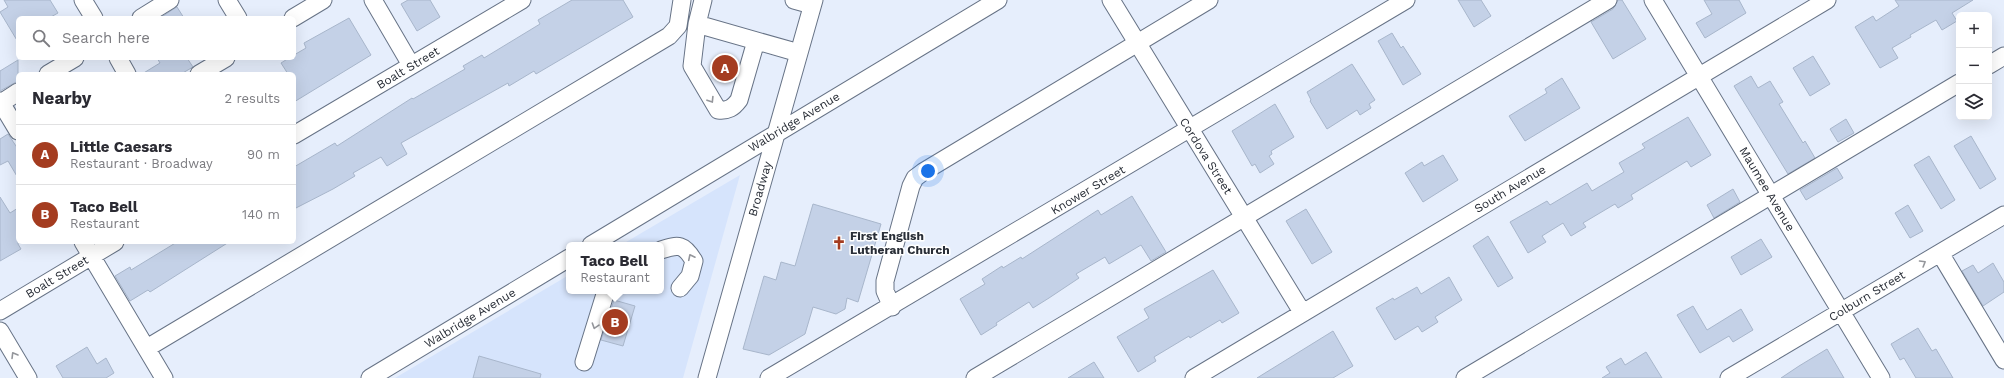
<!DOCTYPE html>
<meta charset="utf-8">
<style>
body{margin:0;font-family:"Work Sans",sans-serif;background:#f2f2f3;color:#2b2b33}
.controls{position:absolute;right:12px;top:12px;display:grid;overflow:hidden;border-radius:6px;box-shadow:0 4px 16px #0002}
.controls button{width:36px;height:36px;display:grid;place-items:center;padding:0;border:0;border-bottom:1px solid #e1e1e2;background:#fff;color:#2b2b33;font:20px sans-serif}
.you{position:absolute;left:928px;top:171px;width:14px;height:14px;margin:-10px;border:3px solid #fff;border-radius:50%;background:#1a73e8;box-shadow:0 0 0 6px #1a73e833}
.badge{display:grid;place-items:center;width:26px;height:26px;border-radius:50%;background:#a43c20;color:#fff;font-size:13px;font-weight:700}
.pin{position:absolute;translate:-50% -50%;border:2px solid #fff;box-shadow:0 1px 4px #0006}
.popup{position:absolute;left:566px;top:242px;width:98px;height:52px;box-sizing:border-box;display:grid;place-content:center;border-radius:6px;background:#fff;filter:drop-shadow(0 1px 3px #0005);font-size:13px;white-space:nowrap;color:#7c7c81}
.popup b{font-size:15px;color:#2b2b33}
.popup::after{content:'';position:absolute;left:50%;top:100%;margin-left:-8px;border:8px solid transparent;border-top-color:#fff}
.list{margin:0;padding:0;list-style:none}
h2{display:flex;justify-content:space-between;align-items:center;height:52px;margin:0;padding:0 16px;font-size:17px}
h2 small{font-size:13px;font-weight:400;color:#7c7c81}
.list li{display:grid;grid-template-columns:26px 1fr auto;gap:12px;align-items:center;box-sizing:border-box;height:60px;padding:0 16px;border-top:1px solid #e1e1e2}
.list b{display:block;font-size:15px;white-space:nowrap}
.list p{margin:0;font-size:13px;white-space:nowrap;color:#7c7c81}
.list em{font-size:13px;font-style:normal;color:#7c7c81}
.icon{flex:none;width:22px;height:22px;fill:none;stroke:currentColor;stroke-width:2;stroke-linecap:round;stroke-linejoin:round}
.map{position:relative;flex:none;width:2004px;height:378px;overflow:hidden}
.search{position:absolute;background:#fff;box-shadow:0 4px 16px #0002;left:16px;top:16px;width:280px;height:44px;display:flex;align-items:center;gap:10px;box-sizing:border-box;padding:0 14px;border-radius:6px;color:#7c7c81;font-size:15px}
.panel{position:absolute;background:#fff;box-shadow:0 4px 16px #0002;left:16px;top:72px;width:280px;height:172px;border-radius:6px}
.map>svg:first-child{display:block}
.built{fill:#d6e4fc}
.building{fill:#c4d1e7;stroke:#a8b6cb}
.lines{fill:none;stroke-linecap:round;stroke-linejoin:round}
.minor-casing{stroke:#677386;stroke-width:19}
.minor{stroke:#fff;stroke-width:17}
.oneway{stroke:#94969b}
.labels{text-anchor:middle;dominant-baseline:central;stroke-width:3;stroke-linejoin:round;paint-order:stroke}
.street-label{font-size:12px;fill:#292e37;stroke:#fff}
.poi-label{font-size:12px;font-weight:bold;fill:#292e37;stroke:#fff;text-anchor:start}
</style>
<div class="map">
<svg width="2004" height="378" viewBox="0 0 2004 378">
<rect width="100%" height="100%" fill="#e6eefc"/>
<path class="built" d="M740 175 683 378H395L569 275V291H661V245H621Z"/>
<path class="building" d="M4 0H50L58 13 49 18H18V42L0 12 8 7Z
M408 0H430L440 17 417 31 401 4Z
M572 0H623L633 17 536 74 534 71 509 86 508 83 401 143 407 154 387 166 381 157 353 173 355 176 333 189 294 209V167L335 143 337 146 412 98 413 99 465 69 463 66 482 55 484 58 540 24 538 20Z
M1458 0H1481L1491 16 1474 27Z
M1618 0H1622L1646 39 1613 59 1591 22 1613 9Z
M1704 0H1739L1746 13 1705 38 1696 23 1712 14Z
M1895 0H1973L1952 13 1957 21 1942 30 1936 20 1910 35 1911 37 1892 48 1898 58 1880 68 1855 27 1873 16 1876 21 1899 6Z
M177 7 184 18H160L175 8Z
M349 18 371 55 294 102V74H288L281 63 289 58H294V55L306 48 304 43Z
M1392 33 1401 48 1403 46 1421 74 1403 85 1378 41Z
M1813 56 1830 84 1810 96 1793 68Z
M157 58H187L193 67 181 74H142L160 63Z
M18 60V81L0 91V71Z
M1352 64 1375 100 1369 104 1371 108 1360 115 1357 110 1327 129 1310 101 1311 100 1307 92Z
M1751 76 1758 88 1770 81 1783 102 1779 104 1803 143 1805 141 1815 158 1788 174 1734 86Z
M1562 78 1580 108 1525 141 1509 116 1547 93 1545 89Z
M1275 104 1294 137 1271 151 1272 154 1269 156 1274 164 1260 173 1255 164 1252 166 1232 131Z
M1688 117 1711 155 1691 167 1687 161 1631 195 1633 199 1618 208 1615 204 1583 223 1586 227 1571 236 1563 223 1542 236 1546 242 1528 253 1510 222 1547 201 1550 205 1587 183 1592 191 1624 172 1619 163 1645 148 1642 144Z
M1846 119 1854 133 1838 142 1830 129Z
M8 134 18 149V178L8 161 0 165V139Z
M1971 136 1996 179 1980 189 1954 146Z
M1443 155 1458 180 1423 202 1405 173 1422 162 1424 166Z
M1929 156 1955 200 1941 209 1914 165Z
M1837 168 1843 178 1806 200 1800 190Z
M1733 189 1740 202 1714 218 1707 205Z
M1132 196 1166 252 1151 261 1141 245 1109 264 1105 257 1076 274 1079 278 1049 298 1033 308 1029 302 996 323 997 325 981 335 960 299 985 284 982 279 1002 266 1003 268 1021 257 1022 259 1098 210 1101 215Z
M0 197 10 213 18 208V244L21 249 0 261Z
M813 204 881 224 858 302 847 298 845 309 836 314 813 307 805 334 769 355 743 349 764 276 776 280 781 262 795 266Z
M1908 205 1923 231 1910 238 1895 213Z
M1306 209 1332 252 1312 264 1286 221Z
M1488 236 1513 278 1498 287 1473 246Z
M1761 239 1772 257 1741 275 1731 257Z
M177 242H229L150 292 148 290 130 301 115 276 130 267 131 270Z
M1993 263 2004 282V292L1983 306 1962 271 1973 265 1978 273Z
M1213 270 1239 313 1222 323 1220 320 1190 338 1189 336 1154 357 1156 361 1138 372 1117 337 1149 318 1144 309Z
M1449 277 1462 300 1435 317 1438 322 1422 332 1418 326 1395 340 1376 308 1393 298 1394 300 1417 287 1421 294Z
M614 300 635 306 623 346 601 340Z
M1693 306 1707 330 1741 309 1753 330 1733 342 1729 336 1700 353 1677 315Z
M1918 328 1932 351 1936 349 1953 378H1916L1904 358 1900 360 1891 344Z
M1333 331 1353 366 1333 378H1257Z
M87 347 97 364 106 358 114 373 106 378H63L56 366Z
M1827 349 1844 378H1781L1799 366Z
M1646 352 1662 378H1602L1610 373 1606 367 1621 358 1625 365Z
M479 356 541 374 540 378H473Z
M1094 362 1104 378H1068Z"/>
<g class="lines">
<g class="minor-casing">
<path id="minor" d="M83 0 94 18
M227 0 238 18
M373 0 411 65
M703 0 697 24 799 53
M794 0 812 5
M1111 0 1302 312
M1653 0 1881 378
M141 18 170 0
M293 18 323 0
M697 24 692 66 718 110C728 111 733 108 739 100L756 41
M118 58 127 74
M1989 65 2004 56
M48 74 75 58
M199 74 226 58
M0 101 18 131
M1 103 18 92
M294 135 522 0
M83 242 164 378
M591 245 998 0
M661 250C679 244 684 244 694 261L690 276 680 288
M1940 253 2004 360
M892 307 885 291V281L911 186 915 178 923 172 1209 0
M0 311 115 242
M0 331 28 378
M147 348 669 36 678 26 682 0
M584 362 606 291
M370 378 569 258
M707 378 814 0
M769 378 1406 0
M975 378 1608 0
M1194 378 1827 0
M1465 378 1959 83
M1729 378 2004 215"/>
</g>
<use href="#minor" class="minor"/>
</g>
<defs><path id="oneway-chevron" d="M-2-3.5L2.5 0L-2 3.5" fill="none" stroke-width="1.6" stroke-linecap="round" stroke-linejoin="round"/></defs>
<g class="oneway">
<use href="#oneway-chevron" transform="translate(711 100) rotate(58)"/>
<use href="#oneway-chevron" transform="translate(691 257) rotate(-116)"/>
<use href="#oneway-chevron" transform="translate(1923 263) rotate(-31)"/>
<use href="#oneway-chevron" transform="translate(595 326) rotate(108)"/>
<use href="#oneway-chevron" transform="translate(14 355) rotate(-121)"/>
</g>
<defs>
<g id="church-bare" transform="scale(1.08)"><path d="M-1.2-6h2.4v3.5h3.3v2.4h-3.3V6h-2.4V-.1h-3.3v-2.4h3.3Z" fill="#a43c20" stroke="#fff" stroke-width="2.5" paint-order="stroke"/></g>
</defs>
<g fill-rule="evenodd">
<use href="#church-bare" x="839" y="243"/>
</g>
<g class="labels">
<g class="street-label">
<text transform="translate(408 68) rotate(-31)">Boalt Street</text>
<text transform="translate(794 122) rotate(-31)">Walbridge Avenue</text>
<text transform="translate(1206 156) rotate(58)">Cordova Street</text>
<text transform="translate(760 189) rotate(-74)">Broadway</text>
<text transform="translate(1510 189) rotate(-31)">South Avenue</text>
<text transform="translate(1767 189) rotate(59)">Maumee Avenue</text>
<text transform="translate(1088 190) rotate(-31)">Knower Street</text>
<text transform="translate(57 277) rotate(-31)">Boalt Street</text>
<text transform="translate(1867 296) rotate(-31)">Colburn Street</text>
<text transform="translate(470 318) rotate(-31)">Walbridge Avenue</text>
</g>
<g class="poi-label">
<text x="850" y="236">First English<tspan x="850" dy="14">Lutheran Church</tspan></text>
</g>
</g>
</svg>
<div class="controls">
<button>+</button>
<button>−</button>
<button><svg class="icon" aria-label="layers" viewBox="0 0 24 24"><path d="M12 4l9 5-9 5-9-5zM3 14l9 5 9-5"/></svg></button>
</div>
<div class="you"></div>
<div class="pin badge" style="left:725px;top:68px">A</div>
<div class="pin badge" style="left:615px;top:322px">B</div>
<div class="popup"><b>Taco Bell</b>Restaurant</div>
<div class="search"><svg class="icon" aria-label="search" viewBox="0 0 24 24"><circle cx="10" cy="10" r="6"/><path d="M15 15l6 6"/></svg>Search here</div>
<section class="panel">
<h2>Nearby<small>2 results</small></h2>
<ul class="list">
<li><span class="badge">A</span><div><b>Little Caesars</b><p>Restaurant · Broadway</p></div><em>90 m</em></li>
<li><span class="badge">B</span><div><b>Taco Bell</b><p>Restaurant</p></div><em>140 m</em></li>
</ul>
</section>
</div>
